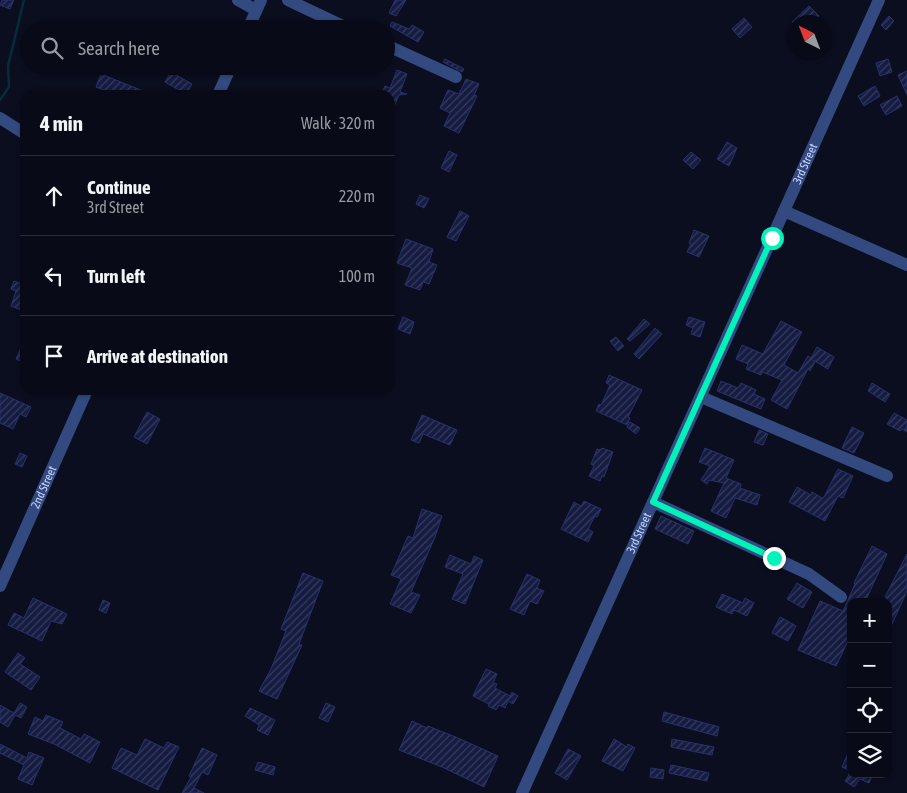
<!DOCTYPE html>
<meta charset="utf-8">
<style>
body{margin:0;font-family:"Asap Condensed",sans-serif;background:#161824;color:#f1f3f6}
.controls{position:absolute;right:15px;bottom:15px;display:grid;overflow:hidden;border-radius:10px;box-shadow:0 1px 4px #0004}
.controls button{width:45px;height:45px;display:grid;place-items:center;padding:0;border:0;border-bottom:1px solid #292b36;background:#080a17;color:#f1f3f6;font:25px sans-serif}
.compass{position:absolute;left:787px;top:15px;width:45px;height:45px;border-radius:50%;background:#080a17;box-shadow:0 1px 4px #0004;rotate:318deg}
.stop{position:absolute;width:15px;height:15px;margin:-11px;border:4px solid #00f3b9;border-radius:50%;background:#fff}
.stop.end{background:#00f3b9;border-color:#fff;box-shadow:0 1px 5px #0008}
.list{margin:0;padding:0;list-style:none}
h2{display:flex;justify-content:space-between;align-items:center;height:65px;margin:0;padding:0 20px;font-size:21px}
h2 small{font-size:16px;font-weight:400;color:#989aa1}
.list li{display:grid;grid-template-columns:32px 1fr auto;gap:15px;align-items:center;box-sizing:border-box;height:80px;padding:0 20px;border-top:1px solid #292b36}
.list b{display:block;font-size:19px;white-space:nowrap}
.list p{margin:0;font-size:16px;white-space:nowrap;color:#989aa1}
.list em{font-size:16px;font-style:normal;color:#989aa1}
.icon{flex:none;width:28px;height:28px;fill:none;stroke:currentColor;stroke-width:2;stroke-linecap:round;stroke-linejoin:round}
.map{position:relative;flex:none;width:907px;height:793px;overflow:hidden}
.search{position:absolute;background:#080a17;box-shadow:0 1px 4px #0004;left:20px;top:20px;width:375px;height:55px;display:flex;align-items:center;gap:12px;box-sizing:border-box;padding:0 18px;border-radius:28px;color:#989aa1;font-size:19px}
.panel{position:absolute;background:#080a17;box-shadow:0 1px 4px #0004;left:20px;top:90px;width:375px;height:305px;border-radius:15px}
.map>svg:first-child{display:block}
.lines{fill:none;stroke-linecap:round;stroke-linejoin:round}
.stream{stroke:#062c3c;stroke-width:2.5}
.building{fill:url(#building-hatch);stroke:#27316e}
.minor{stroke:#334a80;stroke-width:12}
.route{stroke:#00f3b9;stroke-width:6}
.labels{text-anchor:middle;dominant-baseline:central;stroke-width:4;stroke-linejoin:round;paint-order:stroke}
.street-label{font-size:12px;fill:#c8d5ff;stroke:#0b0e1f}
</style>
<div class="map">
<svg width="907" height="793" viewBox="0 0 907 793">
<defs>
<pattern id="building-hatch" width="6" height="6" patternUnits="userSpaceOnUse" patternTransform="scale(1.25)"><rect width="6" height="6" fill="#161c41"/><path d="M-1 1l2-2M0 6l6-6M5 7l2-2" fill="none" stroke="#363c5e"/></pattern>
</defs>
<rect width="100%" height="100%" fill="#0b0e1f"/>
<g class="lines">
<path class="stream" d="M0 100 9 87 8 66 24 0"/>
</g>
<path class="building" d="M2 0H14L10 9 0 5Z
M395 0H406L396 16 389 13Z
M809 6 819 16 812 22H792Z
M889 16 894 21 886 30 881 25Z
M744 18 752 27 740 38 732 29Z
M392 22 409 29 412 25 424 32 418 42 390 26Z
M445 59 464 69 462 72 443 62Z
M888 59 892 72 880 76 876 63Z
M397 70 407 74 400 92 407 94 399 95 390 116V95H381L385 86 390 88Z
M907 71V95L898 75Z
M171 72 192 84 186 94 165 82Z
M101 74 153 95H116L96 87Z
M466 79 479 84 474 95 477 96 459 133 444 126 450 113 440 108 448 90 459 94Z
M875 86 880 96 864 106 858 96Z
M897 96 902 106 886 115 880 105Z
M727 142 737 148 729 166 717 159Z
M449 151 457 155 449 172 441 168Z
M691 152 701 160 693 169 683 160Z
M420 195 429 199 424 208 416 204Z
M460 211 469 216 456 241 447 237Z
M694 230 709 236 699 257 687 252 691 244 689 243Z
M406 239 433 249 429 262 437 265 429 284 423 282 420 290 405 285 412 268 397 263Z
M14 281 25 285V300L21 310 11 306 16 291 11 289Z
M403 317 414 322 410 334 398 329Z
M689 317 705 322 700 337 691 334 693 328 686 325Z
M644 319 650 324 630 341 627 339Z
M781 321 802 332 784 365 798 373 808 356 811 358 817 347 834 357 828 369 813 360 815 362 810 371 808 369 787 409 771 400 782 380 762 372 761 375 746 369 748 364 736 359 742 345 763 354Z
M655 328 662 334 639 359 634 354Z
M616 337 624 346 618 351 610 341Z
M25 339V363L16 359Z
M609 375 642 390 628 417 630 418 627 425 596 411 599 404 601 405 610 385 606 383Z
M721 381 738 388 741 383 756 390 754 394 765 399 761 409 717 391Z
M872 383 890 394 885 402 868 391Z
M0 393 31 407 26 417 20 414 13 429 0 423Z
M147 412 160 419 147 444 134 437Z
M894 413 907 420V432L902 429 900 431 887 424Z
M422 415 457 430 450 445 423 434 419 443 411 440Z
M630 422 640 428 636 434 627 427Z
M852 427 864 433 854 453 842 448Z
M759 430 768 434 763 445 754 442Z
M602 448 613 452 604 477 602 476 600 481 589 476 594 466 591 464 597 449 600 450Z
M705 448 734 460 726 478 741 484 740 488 760 495 757 505 735 498 726 518 711 511 724 483 709 480 707 484 701 480 710 466 699 462Z
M20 453 27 456 22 467 15 464Z
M838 469 853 476 843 498 838 496 825 521 789 502 797 487 811 495 812 492 822 498 824 497Z
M584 501 601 509 597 517 595 516 588 529 593 532 588 542 561 529 574 502 581 506Z
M422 509 442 516 435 537 411 592 420 595 411 613 390 604 401 579 391 575 408 536 413 538Z
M661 516 694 531 688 544 655 529Z
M872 546 887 554 865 602H851V635L836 666 798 650 820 601 843 611 855 584 854 583Z
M907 554V591L888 633V602H885L887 598 885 597Z
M450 555 471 564 474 556 483 560 465 604 452 599 463 574 445 567Z
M303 573 323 581 299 644 302 645 277 699 259 691 271 669 286 631 281 629Z
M527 574 540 580 537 588 544 591 537 604 530 601 524 615 510 609Z
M797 583 812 592 803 608 787 599Z
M722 594 743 603 745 598 754 603 747 616 734 610 732 614 716 607Z
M33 598 67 614 62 624 51 621 42 641 8 625 14 613 24 618Z
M103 600 110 603 106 613 99 610Z
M780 617 796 626 788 641 772 633Z
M18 653 25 658 20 664 40 677 31 690 5 672Z
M486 669 497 674 493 683 497 684 495 688 510 696 512 692 518 696 513 704 508 701 505 708 499 705 496 710 488 706 489 704 473 696Z
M20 703 27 707 21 718 15 715 8 727 0 722V705L14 713Z
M326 703 335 707 328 722 319 718Z
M250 708 275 720 268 735 257 730 259 725 245 716Z
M664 712 719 727 717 736 662 721Z
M46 715 63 722 60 728 81 739 84 734 100 742 90 763 54 744 28 734 35 717 43 721Z
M412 721 427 728 428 726 458 738 498 756 484 787 442 767 399 750Z
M145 739 164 748 167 742 179 747 158 790 112 768 121 748 137 755Z
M614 739 627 747 628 744 635 748 623 771 602 761Z
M672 739 714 747 712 755 671 747Z
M0 744 27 758 29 752 44 758 32 785 18 779 24 765 0 753Z
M851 746V771L842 767Z
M202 748 217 755 208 775 202 772 194 788 204 793H182L191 777 189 776Z
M568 749 581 756 567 780 555 773Z
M258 762 275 767 273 775 255 770Z
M671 765 709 773 707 781 669 773Z
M651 768 664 770 663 779 650 777Z
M848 774H873L869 783 860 779 854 787 845 781 849 775Z"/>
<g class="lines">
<g class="minor">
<path d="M238 0 256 10"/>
<path d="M288 0 349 29"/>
<path d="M248 29 261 0"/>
<path d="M386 45 456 77"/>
<path d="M218 95 231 66"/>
<path d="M0 118 25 134"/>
<path d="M784 211 907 265"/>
<path d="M701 397 887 476"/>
<path d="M653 502 809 574 841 597"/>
<path id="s1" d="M0 586 87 390"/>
<path id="s2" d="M522 793 879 0"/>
</g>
</g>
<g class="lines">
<path class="route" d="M772 238 653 502 774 558"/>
</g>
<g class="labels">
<g class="street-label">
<text stroke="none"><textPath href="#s2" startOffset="690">3rd Street</textPath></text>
<text stroke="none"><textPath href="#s1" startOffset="108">2nd Street</textPath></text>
<text stroke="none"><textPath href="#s2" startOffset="285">3rd Street</textPath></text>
</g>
</g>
</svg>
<div class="controls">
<button>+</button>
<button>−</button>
<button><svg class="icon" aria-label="locate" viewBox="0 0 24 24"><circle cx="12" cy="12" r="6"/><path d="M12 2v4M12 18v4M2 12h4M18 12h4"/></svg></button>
<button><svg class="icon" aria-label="layers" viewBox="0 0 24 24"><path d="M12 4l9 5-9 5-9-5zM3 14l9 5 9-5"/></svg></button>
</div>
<svg class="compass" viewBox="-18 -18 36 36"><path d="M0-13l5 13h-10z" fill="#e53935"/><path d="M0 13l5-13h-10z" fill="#989aa1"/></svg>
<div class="stop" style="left:772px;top:238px"></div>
<div class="stop end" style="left:774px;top:558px"></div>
<div class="search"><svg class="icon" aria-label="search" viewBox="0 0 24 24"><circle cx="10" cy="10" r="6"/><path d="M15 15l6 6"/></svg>Search here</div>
<section class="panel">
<h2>4 min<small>Walk · 320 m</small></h2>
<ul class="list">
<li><svg class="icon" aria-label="ahead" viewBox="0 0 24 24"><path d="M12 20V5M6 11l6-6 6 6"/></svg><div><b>Continue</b><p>3rd Street</p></div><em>220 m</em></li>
<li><svg class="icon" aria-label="left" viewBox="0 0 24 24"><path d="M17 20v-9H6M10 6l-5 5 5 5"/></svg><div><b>Turn left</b></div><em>100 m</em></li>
<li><svg class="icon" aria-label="arrive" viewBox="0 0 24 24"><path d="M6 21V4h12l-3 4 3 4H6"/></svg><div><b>Arrive at destination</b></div></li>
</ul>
</section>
</div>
